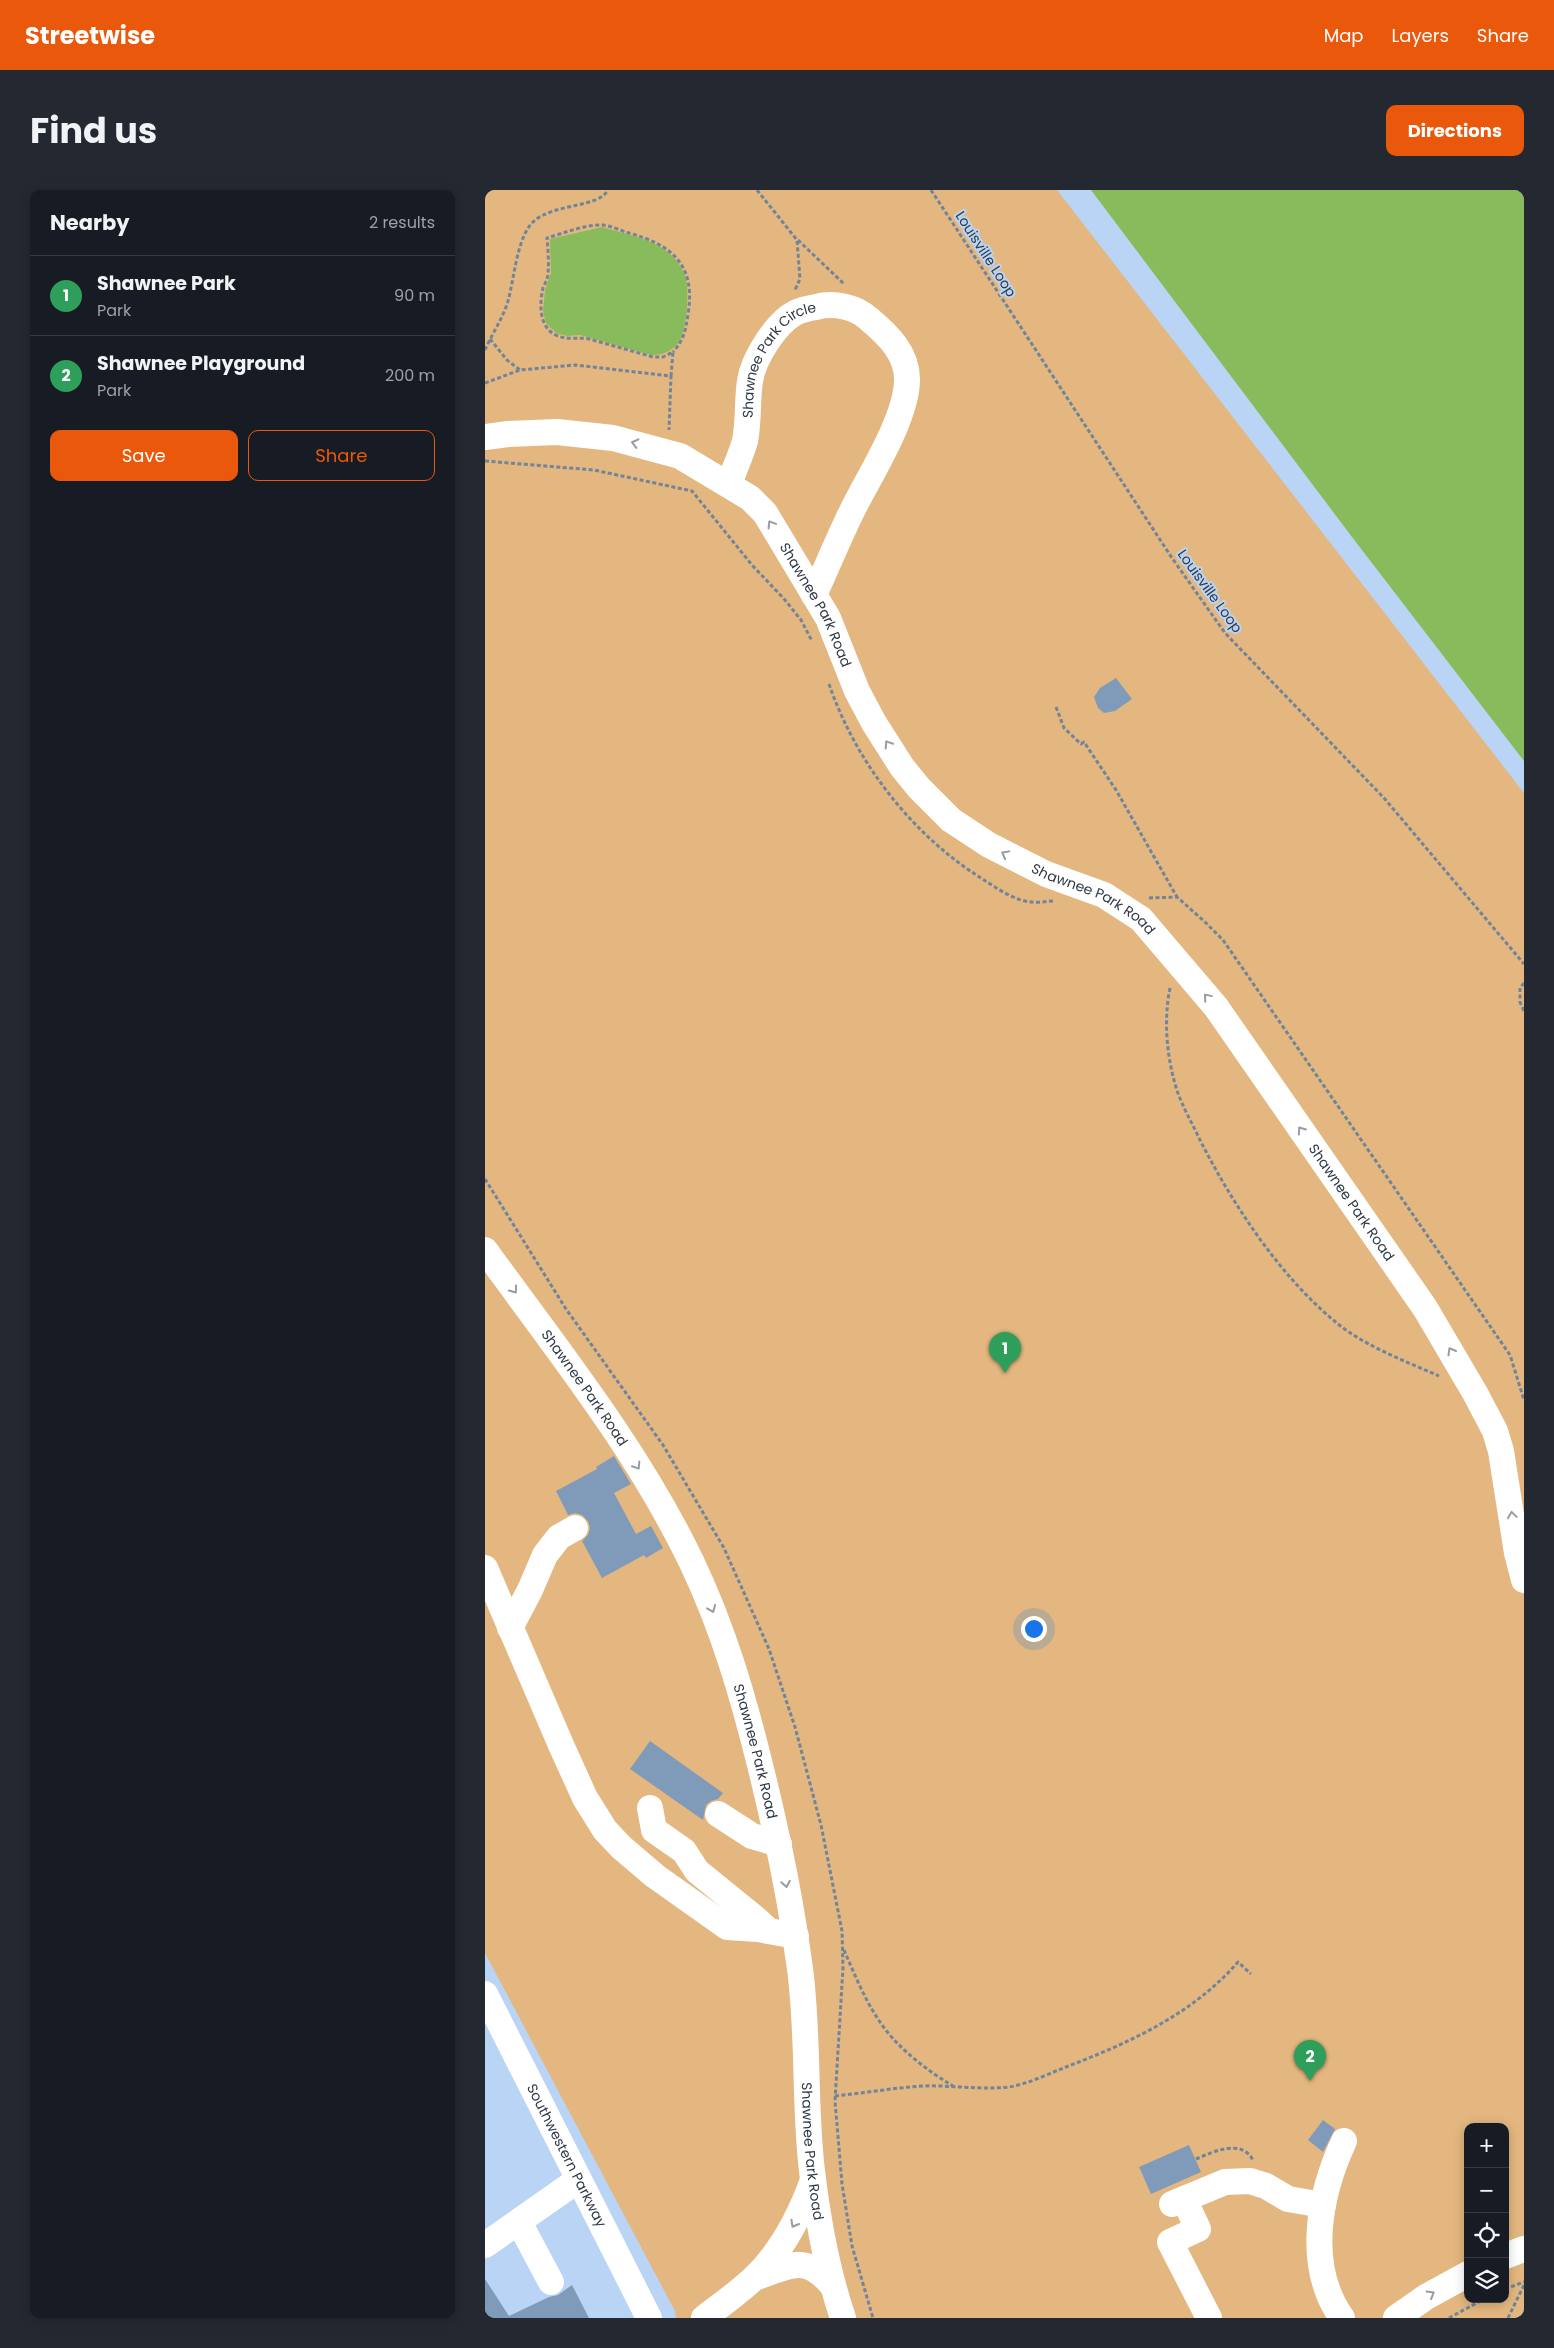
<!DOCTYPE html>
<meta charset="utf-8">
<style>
body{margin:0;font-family:Poppins,sans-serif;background:#242831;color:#f1f3f6}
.controls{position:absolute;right:15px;bottom:15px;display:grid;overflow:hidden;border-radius:10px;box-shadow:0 2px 12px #0003}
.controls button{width:45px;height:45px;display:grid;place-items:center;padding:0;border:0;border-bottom:1px solid #363941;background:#171b24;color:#f1f3f6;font:25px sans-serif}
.you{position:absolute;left:548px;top:1438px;width:18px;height:18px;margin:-12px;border:4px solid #fff;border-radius:50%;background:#1a73e8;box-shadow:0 0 0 8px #1a73e833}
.badge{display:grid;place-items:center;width:32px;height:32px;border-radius:50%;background:#ea580c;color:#fff;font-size:16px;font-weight:700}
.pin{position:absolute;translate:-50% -41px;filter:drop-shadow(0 1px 2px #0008)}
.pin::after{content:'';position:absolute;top:26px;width:18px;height:15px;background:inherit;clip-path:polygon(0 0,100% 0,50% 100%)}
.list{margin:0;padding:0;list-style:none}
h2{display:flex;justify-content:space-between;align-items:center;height:65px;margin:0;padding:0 20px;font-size:21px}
h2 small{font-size:16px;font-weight:400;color:#9ea1a6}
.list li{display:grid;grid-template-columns:32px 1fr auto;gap:15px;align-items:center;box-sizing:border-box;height:80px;padding:0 20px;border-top:1px solid #363941}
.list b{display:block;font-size:19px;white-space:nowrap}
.list p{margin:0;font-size:16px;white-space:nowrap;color:#9ea1a6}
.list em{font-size:16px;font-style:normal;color:#9ea1a6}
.actions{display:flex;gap:10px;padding:15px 20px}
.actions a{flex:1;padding:11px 0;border:1px solid #ea580c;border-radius:10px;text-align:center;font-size:18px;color:#ea580c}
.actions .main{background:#ea580c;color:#fff}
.icon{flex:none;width:28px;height:28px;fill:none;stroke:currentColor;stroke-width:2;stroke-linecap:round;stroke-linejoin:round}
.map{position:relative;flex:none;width:1039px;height:2128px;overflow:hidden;border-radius:10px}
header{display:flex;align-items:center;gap:30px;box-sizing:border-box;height:70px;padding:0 25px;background:#ea580c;color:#fff}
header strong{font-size:24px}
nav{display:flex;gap:28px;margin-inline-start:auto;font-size:18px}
.intro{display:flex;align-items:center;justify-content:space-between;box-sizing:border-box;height:120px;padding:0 30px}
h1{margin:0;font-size:35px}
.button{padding:12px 22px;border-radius:10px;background:#ea580c;color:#fff;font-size:18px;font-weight:700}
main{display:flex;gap:30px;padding:0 30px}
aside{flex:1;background:#171b24;border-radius:10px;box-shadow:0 2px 12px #0003}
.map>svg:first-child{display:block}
.green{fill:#e3b77f;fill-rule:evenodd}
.water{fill:#87bb5c}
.building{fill:#809bb9}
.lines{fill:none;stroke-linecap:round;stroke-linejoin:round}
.path{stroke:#71849a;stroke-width:3;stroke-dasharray:4 2.5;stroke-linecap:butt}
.minor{stroke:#fff;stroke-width:26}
.oneway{stroke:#979ca3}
.labels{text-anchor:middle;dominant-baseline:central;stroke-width:4;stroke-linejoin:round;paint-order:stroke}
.street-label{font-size:14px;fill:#2f3a47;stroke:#b9d4f5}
</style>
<header>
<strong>Streetwise</strong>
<nav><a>Map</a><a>Layers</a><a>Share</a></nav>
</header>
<div class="intro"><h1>Find us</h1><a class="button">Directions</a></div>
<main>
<aside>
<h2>Nearby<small>2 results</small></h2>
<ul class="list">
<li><span class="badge" style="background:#2e9e5b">1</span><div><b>Shawnee Park</b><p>Park</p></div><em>90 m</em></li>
<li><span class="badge" style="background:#2e9e5b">2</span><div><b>Shawnee Playground</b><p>Park</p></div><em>200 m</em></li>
</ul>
<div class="actions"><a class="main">Save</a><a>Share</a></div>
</aside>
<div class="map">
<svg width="1039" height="2128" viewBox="0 0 1039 2128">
<rect width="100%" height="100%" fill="#b9d4f5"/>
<path class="green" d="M0 0H572L1039 603V2128H191L190 2121 0 1763ZM983 1937H1020V2109H983Z"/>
<path class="water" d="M606 0H1039V571L867 347Z
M117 37C140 44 167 48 185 64 192 70 199 80 201 89 204 103 202 137 195 150 189 161 177 165 166 165L95 145 82 146 71 143 61 133 58 121 60 100 66 83 65 49Z"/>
<path class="building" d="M631 488 647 509 630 521 619 523 613 518 609 507 615 498Z
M129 1266 146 1294 129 1303 151 1344 166 1336 178 1358 161 1368 159 1365 117 1388 97 1351 103 1345 105 1338 103 1331 97 1325 90 1323 83 1325 71 1301 112 1279 111 1277Z
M165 1551 238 1603 233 1609 226 1611 221 1615 218 1630 145 1579Z
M838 1930 850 1939 838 1962 823 1950Z
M704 1955 716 1982 666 2004 654 1977Z
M0 2089 24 2126 64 2107 73 2105 87 2095 104 2128H0Z"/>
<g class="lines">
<path class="path" d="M272 0 312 50 315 89 310 100
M446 0 687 368 740 443 899 608 1039 774
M313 50 359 94
M5 149 22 170 35 180
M0 160C7 144 18 128 23 111 29 90 32 47 48 32 68 13 114 18 123 0
M186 186 188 162 178 167H168L104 149C94 147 83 150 73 146 54 139 54 115 58 98 60 93 63 89 63 83 64 72 63 59 62 48 79 43 101 34 118 35 127 36 136 41 144 43 188 55 211 76 203 124 201 139 199 150 188 162
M0 193 35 180 90 175 186 186 184 240
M0 271 109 280 207 301 267 375 300 410 316 430 327 451
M344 494C371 573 428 646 499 690 513 699 530 711 547 712 554 713 562 711 570 711
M571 517 579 538 596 554 599 552 631 600 692 707
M664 708 692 707 720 732 738 750 1025 1165 1039 1210
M1039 793 1035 798V812L1039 821
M685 798C678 832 682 873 694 906 700 921 708 935 715 950 748 1015 796 1088 853 1134 882 1157 920 1171 954 1186
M0 989 81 1119 178 1255 239 1358 284 1459 310 1537 336 1635 357 1741 358 1778 350 1911 357 1994 367 2056 388 2128
M359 1760C369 1783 379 1808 393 1829 410 1856 441 1880 468 1896
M350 1906C379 1903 408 1898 437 1896 466 1895 495 1900 524 1897 543 1894 563 1884 581 1877 644 1853 708 1824 753 1772L766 1784
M711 1969C728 1962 756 1948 768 1970
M1020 2099 1039 2092
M964 2128 999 2109
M1023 2128 1039 2095"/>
<g class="minor">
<path id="s1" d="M0 247 23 244 72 242 128 248 195 266 265 308 280 323 343 428 372 501 389 533 417 577 434 598 466 630 504 655 561 684 619 705 656 729 731 817 940 1118 990 1203 1010 1241 1016 1261 1032 1363 1039 1390"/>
<path id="s2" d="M244 294C249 280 256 265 260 251 264 231 262 210 265 191 268 169 291 133 310 123 316 120 325 118 331 117 349 112 371 117 384 129 403 145 423 164 422 191 421 229 385 285 368 319 354 347 342 377 329 405"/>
<path id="s3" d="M0 1060C73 1161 153 1260 207 1373 238 1438 258 1506 275 1575 292 1643 306 1711 315 1779 324 1846 319 1915 327 1981 333 2031 342 2081 358 2128"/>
<path d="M0 1378 76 1555 100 1608 120 1640 136 1657 170 1686 242 1737 273 1739 311 1746"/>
<path d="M25 1438 45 1400 60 1365 74 1347 90 1338"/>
<path d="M165 1618 169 1640 199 1661 212 1681 271 1729 284 1741"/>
<path d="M233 1624 267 1646 294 1654"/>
<path id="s4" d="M0 1804 164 2128"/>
<path d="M699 2009 713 2039 685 2052 724 2128"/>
<path d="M687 2014 740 1992 765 1991 781 1996 803 2009 838 2015"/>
<path d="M34 2032 66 2092"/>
<path d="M0 2055 93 1990"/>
<path d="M1020 2066 1039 2059"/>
<path d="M272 2087C305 2075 321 2064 347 2095"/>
<path d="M219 2128C236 2115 253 2103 268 2089 297 2062 315 2026 328 1990"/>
<path d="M857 2128C820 2076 834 2005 859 1951"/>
<path d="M911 2128 941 2107 983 2084"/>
</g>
</g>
<defs><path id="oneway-chevron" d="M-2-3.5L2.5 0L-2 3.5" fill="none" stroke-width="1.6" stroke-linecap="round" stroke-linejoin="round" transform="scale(1.25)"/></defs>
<g class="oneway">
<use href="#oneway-chevron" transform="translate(150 253) rotate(-166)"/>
<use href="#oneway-chevron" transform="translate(286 334) rotate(-121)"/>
<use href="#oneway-chevron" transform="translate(403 554) rotate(-122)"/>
<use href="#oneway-chevron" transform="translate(520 664) rotate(-151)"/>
<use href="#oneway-chevron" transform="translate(722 807) rotate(-130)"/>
<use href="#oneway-chevron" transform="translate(816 940) rotate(-125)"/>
<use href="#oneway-chevron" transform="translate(29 1100) rotate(54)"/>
<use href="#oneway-chevron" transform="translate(966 1161) rotate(-120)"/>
<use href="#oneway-chevron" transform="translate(152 1276) rotate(57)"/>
<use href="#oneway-chevron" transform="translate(1027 1325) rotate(-98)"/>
<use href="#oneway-chevron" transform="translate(227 1419) rotate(68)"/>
<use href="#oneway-chevron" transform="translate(301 1694) rotate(80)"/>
<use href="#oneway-chevron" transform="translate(309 2034) rotate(120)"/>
<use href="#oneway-chevron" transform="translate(946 2104) rotate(-31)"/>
</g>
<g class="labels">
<g class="street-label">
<text transform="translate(501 64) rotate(57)">Louisville Loop</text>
<text stroke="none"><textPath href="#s2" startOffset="140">Shawnee Park Circle</textPath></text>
<text transform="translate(725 401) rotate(54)">Louisville Loop</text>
<text stroke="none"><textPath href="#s1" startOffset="406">Shawnee Park Road</textPath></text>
<text stroke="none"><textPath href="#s1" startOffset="826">Shawnee Park Road</textPath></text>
<text stroke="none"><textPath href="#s1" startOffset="1231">Shawnee Park Road</textPath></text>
<text stroke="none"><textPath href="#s3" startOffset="170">Shawnee Park Road</textPath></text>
<text stroke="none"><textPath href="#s3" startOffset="575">Shawnee Park Road</textPath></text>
<text stroke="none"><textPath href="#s3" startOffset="980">Shawnee Park Road</textPath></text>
<text stroke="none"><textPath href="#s4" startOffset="181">Southwestern Parkway</textPath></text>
</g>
</g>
</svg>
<div class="controls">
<button>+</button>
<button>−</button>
<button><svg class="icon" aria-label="locate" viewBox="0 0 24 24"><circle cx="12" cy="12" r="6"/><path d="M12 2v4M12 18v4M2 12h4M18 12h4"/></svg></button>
<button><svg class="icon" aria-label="layers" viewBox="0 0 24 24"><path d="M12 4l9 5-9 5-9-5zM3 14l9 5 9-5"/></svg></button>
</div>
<div class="you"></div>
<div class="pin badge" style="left:520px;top:1183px;background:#2e9e5b">1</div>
<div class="pin badge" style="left:825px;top:1891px;background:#2e9e5b">2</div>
</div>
</main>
